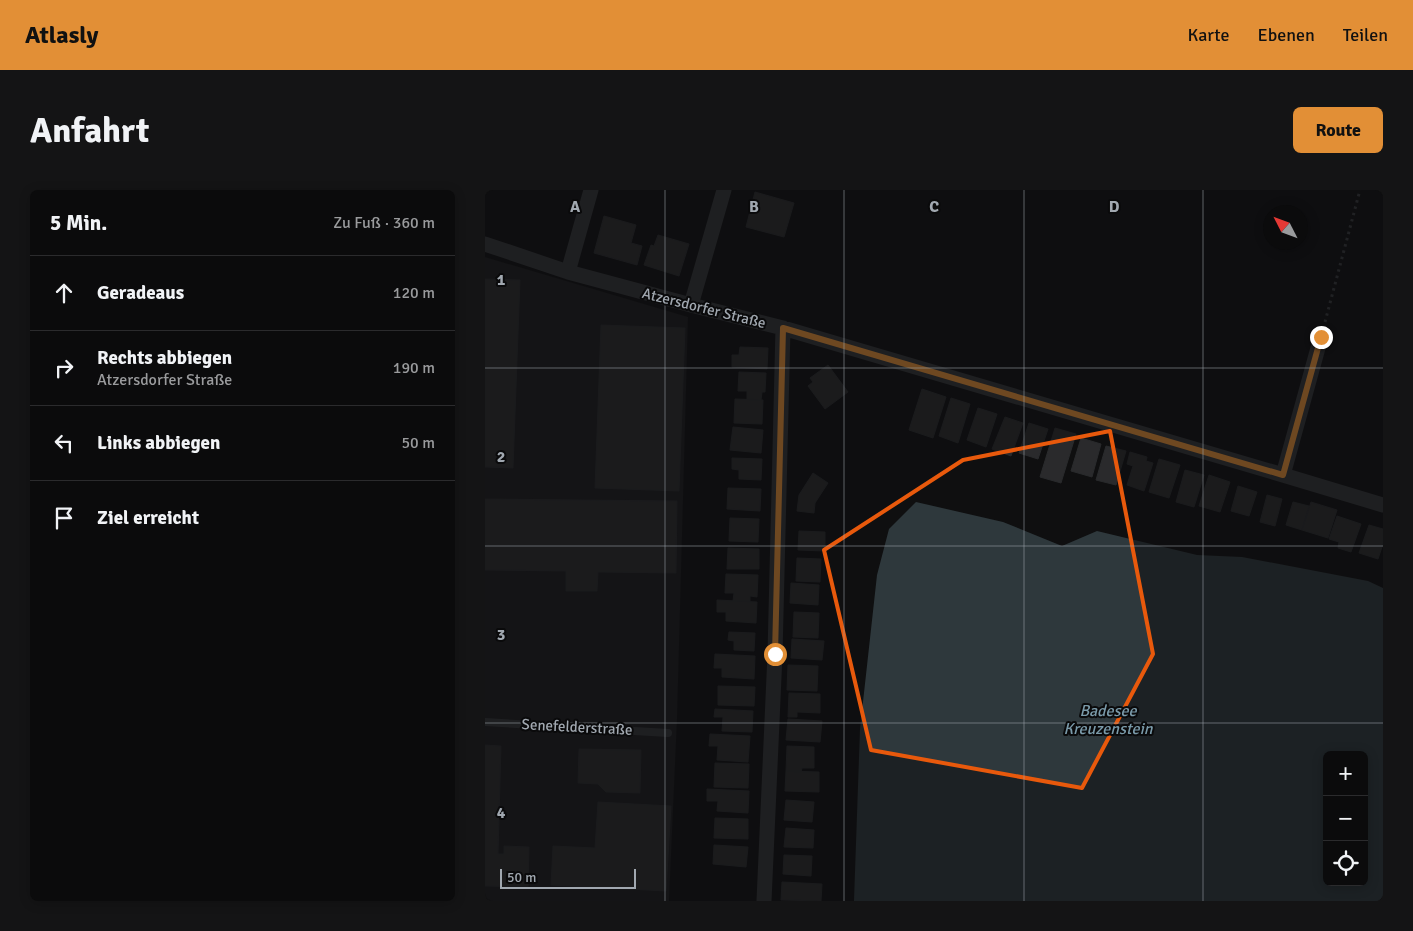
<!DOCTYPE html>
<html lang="de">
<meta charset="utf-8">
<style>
body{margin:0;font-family:Signika,sans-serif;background:#141415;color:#f1f3f6}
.controls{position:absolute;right:15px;bottom:15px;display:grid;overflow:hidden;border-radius:8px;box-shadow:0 2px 12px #0003}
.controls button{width:45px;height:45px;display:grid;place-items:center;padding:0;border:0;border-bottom:1px solid #2b2b2d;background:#0b0b0c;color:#f1f3f6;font:25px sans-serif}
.compass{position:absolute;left:778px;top:15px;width:45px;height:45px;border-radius:50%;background:#0b0b0c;box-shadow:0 2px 12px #0003;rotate:312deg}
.scale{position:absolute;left:15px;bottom:12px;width:136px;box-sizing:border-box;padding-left:5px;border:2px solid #a1a8b0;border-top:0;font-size:14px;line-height:18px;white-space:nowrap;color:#a1a8b0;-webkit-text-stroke:4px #0a0a0b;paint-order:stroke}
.stop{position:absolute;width:15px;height:15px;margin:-11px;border:4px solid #e28f36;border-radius:50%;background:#fff}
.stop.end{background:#e28f36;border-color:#fff;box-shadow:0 1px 5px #0008}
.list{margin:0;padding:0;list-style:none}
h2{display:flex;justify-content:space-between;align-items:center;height:65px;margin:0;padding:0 20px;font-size:21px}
h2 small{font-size:16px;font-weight:400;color:#9a9b9d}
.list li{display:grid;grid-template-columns:32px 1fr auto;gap:15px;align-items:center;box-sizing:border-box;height:75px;padding:0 20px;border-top:1px solid #2b2b2d}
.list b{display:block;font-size:19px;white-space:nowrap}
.list p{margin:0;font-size:16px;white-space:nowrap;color:#9a9b9d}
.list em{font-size:16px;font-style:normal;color:#9a9b9d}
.icon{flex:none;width:28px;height:28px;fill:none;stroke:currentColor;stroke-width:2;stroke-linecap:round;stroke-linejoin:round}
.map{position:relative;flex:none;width:898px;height:711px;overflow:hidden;border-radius:8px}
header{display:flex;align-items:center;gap:30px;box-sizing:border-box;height:70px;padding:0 25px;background:#e28f36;color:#111}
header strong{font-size:24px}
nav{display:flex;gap:28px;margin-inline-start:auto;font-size:18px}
.intro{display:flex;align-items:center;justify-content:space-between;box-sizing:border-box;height:120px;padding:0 30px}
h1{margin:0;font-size:35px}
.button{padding:12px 22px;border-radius:8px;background:#e28f36;color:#111;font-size:18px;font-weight:700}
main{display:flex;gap:30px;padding:0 30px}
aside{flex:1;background:#0b0b0c;border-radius:8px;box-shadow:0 2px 12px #0003}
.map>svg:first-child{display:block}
.built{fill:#1b1b1d}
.water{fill:#2e383c;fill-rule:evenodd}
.building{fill:#2a2a2c;stroke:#292a2c}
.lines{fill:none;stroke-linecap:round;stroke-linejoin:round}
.path{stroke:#37393c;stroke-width:3;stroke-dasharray:2.5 4;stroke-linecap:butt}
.service{stroke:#323437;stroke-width:8}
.minor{stroke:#323437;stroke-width:15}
.route{stroke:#e28f36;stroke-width:6}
.marked{fill:none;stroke:#e8590c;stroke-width:4;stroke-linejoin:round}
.grid{fill:none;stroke:#a1a8b0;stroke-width:1;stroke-opacity:0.55}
.labels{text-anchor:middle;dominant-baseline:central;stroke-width:4;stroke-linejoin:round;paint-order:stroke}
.street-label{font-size:15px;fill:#a1a8b0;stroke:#0a0a0b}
.water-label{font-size:16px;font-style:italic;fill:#7a9aa9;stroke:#0a0a0b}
.grid-label{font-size:16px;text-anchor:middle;font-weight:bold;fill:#a1a8b0;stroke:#0a0a0b;stroke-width:4;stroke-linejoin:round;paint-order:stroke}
</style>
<header>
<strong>Atlasly</strong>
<nav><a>Karte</a><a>Ebenen</a><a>Teilen</a></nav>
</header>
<div class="intro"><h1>Anfahrt</h1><a class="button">Route</a></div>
<main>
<aside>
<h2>5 Min.<small>Zu Fuß · 360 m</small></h2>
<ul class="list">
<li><svg class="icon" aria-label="ahead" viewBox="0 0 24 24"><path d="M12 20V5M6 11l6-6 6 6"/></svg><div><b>Geradeaus</b></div><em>120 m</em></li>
<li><svg class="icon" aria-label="right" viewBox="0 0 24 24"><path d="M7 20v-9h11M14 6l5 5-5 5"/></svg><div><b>Rechts abbiegen</b><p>Atzersdorfer Straße</p></div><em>190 m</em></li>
<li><svg class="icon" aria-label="left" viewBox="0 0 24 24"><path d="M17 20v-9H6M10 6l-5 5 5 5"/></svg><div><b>Links abbiegen</b></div><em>50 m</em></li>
<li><svg class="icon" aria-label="arrive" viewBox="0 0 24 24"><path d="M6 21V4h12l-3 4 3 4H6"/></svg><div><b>Ziel erreicht</b></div></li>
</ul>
</aside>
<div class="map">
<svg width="898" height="711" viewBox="0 0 898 711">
<rect width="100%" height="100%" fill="#0f0f10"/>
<path class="built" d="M0 67 203 127 192 529 184 711H0Z"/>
<path class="water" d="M431 312 518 332 577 356 612 341 712 365 757 367 883 391 898 398V711H369L375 539 392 385 404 339ZM842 565H879V692H842Z"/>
<path class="building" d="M270 2 309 13 299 47 261 37Z
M119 26 151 35 146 53 157 56 152 75 109 63Z
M173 45 204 54 194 86 159 75 166 55 169 56Z
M0 89 35 90 28 278 0 277Z
M116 135 200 138 194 301 110 298Z
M255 157 283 158 282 179 247 177V165H254Z
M343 175 363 202 340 219 323 196 328 192 325 188Z
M254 182 281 183 280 202H277L276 210 262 209V201H253Z
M437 199 461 207 448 248 424 240Z
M466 208 485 214 473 253 454 246Z
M250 209 278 210 277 234 249 233Z
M493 218 512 224 501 257 482 250Z
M520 227 538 233 526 266 507 259Z
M544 233 563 239 553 269 534 263Z
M248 237 278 240 276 263 245 260Z
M570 238 591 244 576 293 555 287Z
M596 248 616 254 607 287 586 281Z
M621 256 641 261 631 295 611 290Z
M645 262 662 267 661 271 668 273 659 301 642 295 648 276 642 274Z
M247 268 277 269 276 290 254 289V280L247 279Z
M674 269 695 275 684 308 664 302Z
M700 280 719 285 709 317 691 312Z
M328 283 343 293 330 313 329 323 312 321 314 305Z
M724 285 745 292 735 322 714 316Z
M753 296 772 302 764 326 746 321Z
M243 298 276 299 275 321 242 319Z
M782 305 797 309 790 336 775 332Z
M0 309 192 311 191 383 113 382 112 401H81V381L0 380Z
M808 312 824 316 817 340 801 335Z
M826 312 852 320 843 348 817 340Z
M852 326 876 334 866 362 853 358 854 352 844 349Z
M245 328 274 329 273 352 244 351Z
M884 335 898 339V354L893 369 874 363Z
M314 341 340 342V361L313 360Z
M243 358 274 359V379H242Z
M312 368 336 369 335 392 311 391Z
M241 384 273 385 272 407 265 406V411H248L249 403H240Z
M306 393 334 395 333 415 305 413Z
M232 410 272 412 271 433 241 431V422H232Z
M309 422 334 423 333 448 308 447Z
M244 442 270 443 269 461 249 460V451L243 450Z
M307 449 339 451 337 470 306 468Z
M230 464 270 466 269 489 237 487V478H229Z
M303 475 333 476 332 501 302 500Z
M233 496 270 497 269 516 233 515Z
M304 503 335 504V523L312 522V527H303Z
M230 519 268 521 267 542 237 541 238 527H229Z
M303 529 337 531 335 552 301 550Z
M225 544 265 546 263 572 232 570 233 556H224Z
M0 555 16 556 13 664H19V656L44 657 43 697 0 696Z
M302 556 329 557V578H317L316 582 301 581Z
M94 559 156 560 155 603 121 602 113 594 93 593Z
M230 573 264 574 263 598 229 597Z
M301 581 334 582V602L300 601Z
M222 599 264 601 263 623 232 621 233 611H222Z
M301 610 329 612 327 632 299 630Z
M113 612 186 616 181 701 66 695 68 656 110 658Z
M230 628 263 629V649L229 648Z
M301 638 329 640 328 658 299 657Z
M229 655 263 657 261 677 228 674Z
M299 665 327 666 326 686 298 684Z
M297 692 337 694 336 711 296 710Z"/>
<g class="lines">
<path class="path" d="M840 132 875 0"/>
<path class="service" d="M0 532 183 543"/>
<path class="minor" d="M0 54 83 82 206 115 298 138 798 285 898 315
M83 82 106 0
M206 115 239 0
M798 285 836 147
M279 711 290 464 298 138"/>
</g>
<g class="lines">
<path class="route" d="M290 464 298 138 798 285 836 147"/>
</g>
<path d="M0 0H898V711H0ZM625 241 668 464 597 598 386 560 339 360 478 270Z" fill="#0f0f10" fill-opacity=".55" fill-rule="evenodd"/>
<path class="marked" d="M625 241 668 464 597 598 386 560 339 360 478 270Z"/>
<path class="grid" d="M180 0V711M359 0V711M539 0V711M718 0V711M0 178H898M0 356H898M0 533H898"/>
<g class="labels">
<g class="street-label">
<text transform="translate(219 118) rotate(14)">Atzersdorfer Straße</text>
<text transform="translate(92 537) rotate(3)">Senefelderstraße</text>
</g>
<g class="water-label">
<text x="623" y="521">Badesee<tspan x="623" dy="18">Kreuzenstein</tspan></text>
</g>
</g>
<g class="grid-label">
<text x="90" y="22">A</text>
<text x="269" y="22">B</text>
<text x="449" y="22">C</text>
<text x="629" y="22">D</text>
<text x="16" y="95">1</text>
<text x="16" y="272">2</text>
<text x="16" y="450">3</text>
<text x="16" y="628">4</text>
</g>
</svg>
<div class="controls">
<button>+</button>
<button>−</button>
<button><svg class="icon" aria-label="locate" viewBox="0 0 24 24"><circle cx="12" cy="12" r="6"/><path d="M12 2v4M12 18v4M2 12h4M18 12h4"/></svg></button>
</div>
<svg class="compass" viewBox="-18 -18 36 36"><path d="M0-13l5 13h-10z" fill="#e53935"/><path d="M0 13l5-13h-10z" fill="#9a9b9d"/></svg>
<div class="scale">50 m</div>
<div class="stop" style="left:290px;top:464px"></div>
<div class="stop end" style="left:836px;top:147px"></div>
</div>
</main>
